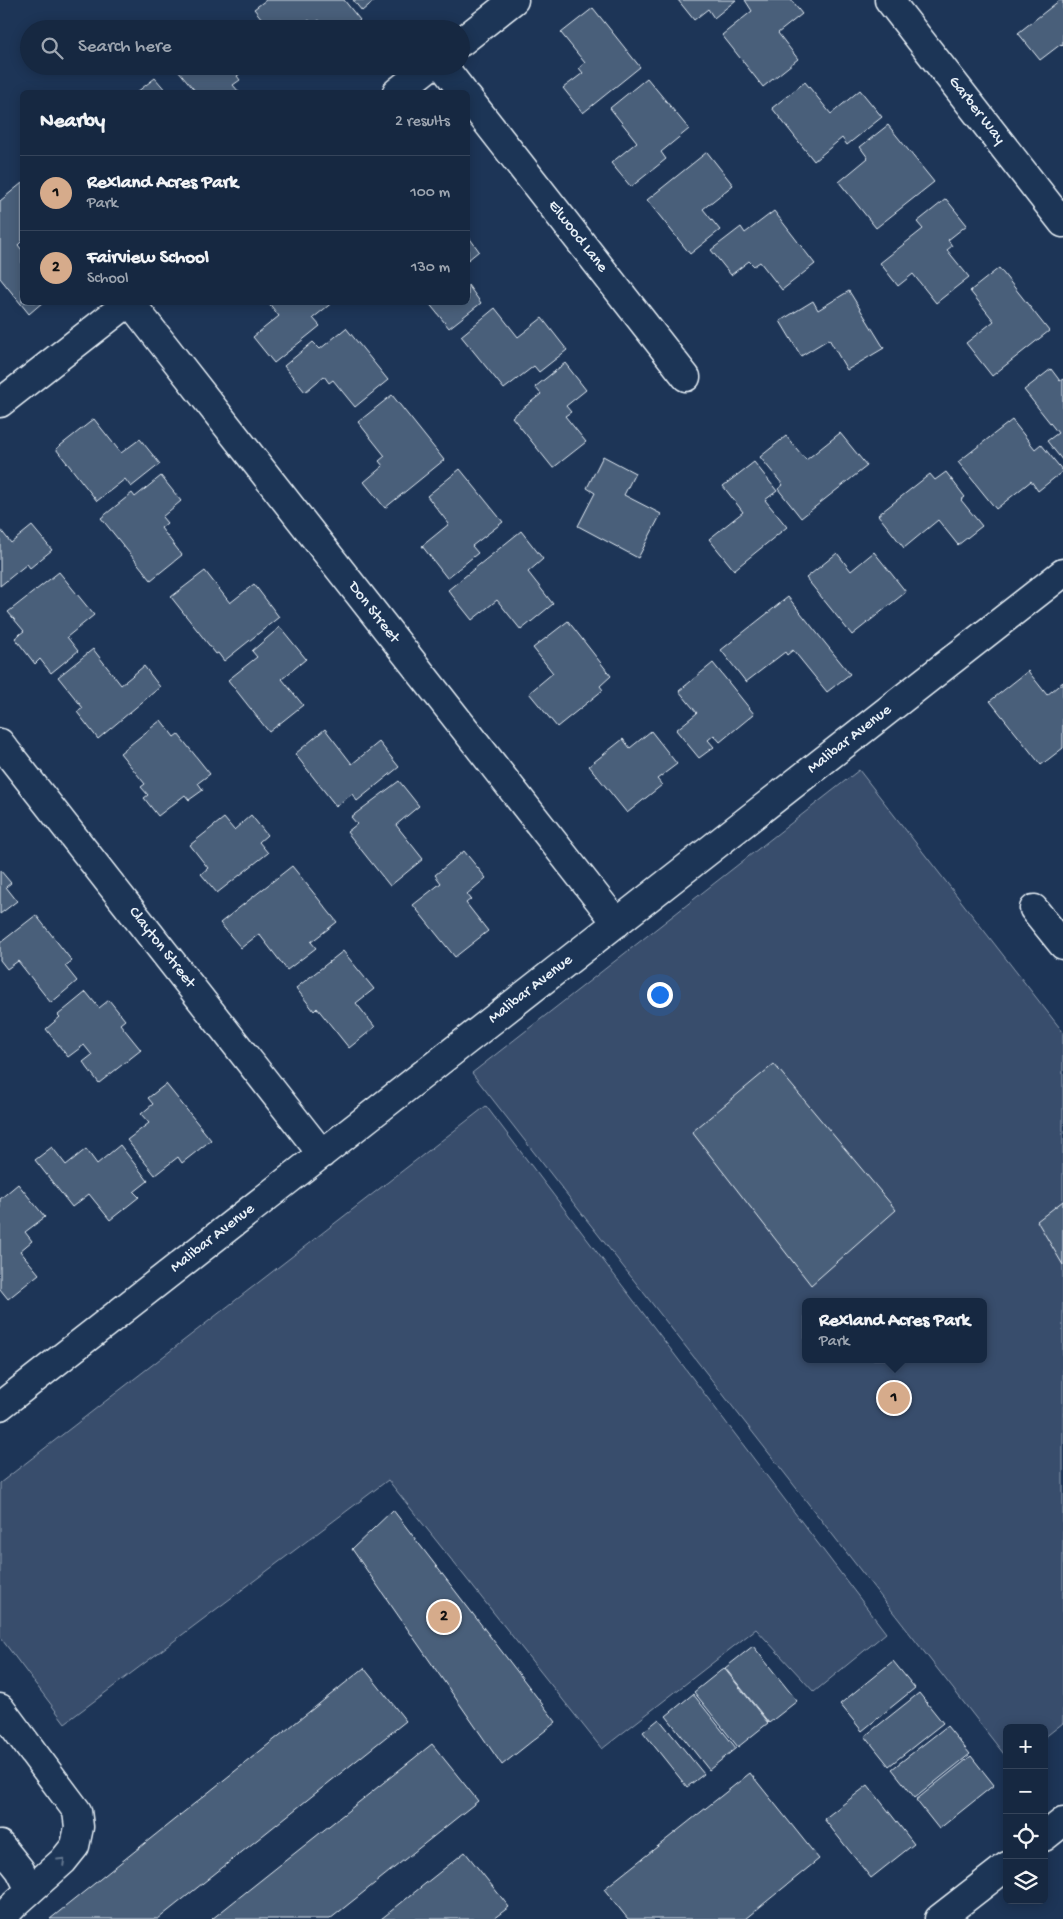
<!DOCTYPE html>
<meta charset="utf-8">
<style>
body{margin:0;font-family:"Gochi Hand",sans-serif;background:#23344c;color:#f1f3f6}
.controls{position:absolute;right:15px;bottom:15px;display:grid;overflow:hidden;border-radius:8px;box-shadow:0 2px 12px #0003}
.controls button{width:45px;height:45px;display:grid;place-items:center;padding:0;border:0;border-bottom:1px solid #35445a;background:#162841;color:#f1f3f6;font:25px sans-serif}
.you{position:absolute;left:659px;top:994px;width:18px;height:18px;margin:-12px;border:4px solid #fff;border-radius:50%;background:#1a73e8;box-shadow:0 0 0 8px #1a73e833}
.badge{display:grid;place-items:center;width:32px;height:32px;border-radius:50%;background:#d6ab8b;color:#111;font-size:16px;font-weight:700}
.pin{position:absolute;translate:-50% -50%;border:2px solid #fff;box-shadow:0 1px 5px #0006}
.popup{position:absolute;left:802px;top:1298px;width:185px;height:65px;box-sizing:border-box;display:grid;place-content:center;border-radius:8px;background:#162841;filter:drop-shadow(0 1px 4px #0005);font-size:16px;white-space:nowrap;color:#9ea6b1}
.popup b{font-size:19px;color:#f1f3f6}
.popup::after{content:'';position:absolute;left:50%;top:100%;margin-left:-10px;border:10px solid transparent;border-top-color:#162841}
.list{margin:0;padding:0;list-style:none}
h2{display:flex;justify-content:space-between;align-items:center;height:65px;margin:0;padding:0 20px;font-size:21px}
h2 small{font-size:16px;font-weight:400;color:#9ea6b1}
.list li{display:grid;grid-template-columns:32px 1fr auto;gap:15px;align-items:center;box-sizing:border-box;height:75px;padding:0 20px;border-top:1px solid #35445a}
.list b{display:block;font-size:19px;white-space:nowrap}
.list p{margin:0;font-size:16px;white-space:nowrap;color:#9ea6b1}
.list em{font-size:16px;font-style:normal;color:#9ea6b1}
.icon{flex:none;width:28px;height:28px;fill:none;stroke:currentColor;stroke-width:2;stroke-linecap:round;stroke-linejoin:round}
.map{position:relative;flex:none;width:1063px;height:1919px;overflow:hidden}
.search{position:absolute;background:#162841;box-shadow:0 2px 12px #0003;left:20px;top:20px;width:450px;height:55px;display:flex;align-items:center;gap:12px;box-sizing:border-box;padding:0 18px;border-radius:28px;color:#9ea6b1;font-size:19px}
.panel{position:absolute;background:#162841;box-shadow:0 2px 12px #0003;left:20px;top:90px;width:450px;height:215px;border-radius:8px}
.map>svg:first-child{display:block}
.green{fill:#374d6c;stroke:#909fb2;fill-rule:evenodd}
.building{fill:#495e7a;stroke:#e8f1f8}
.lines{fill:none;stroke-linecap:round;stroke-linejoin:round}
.minor-casing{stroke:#e8f1f8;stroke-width:31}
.minor{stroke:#1d3557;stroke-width:28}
.oneway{stroke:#64778f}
.labels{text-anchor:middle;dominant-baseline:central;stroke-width:4;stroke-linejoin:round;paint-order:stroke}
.street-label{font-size:16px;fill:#e8f1f8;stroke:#1d3557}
</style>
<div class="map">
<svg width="1063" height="1919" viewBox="0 0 1063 1919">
<rect width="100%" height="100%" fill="#1d3557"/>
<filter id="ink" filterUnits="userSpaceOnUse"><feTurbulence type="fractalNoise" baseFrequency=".02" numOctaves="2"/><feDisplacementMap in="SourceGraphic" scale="10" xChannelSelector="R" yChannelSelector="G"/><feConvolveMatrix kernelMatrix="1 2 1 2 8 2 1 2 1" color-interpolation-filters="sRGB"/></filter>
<g filter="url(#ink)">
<path class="green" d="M859 770 1063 1032V1723L1044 1738V1728H1007V1758L472 1073ZM805 1302H983V1359H805Z
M486 1106 886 1633 814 1692 756 1629 602 1749 388 1480 65 1723 0 1637V1483Z"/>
<path class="building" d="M266 0H344L360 20 350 29H326L319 20 313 25 309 20 299 29H270L254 9Z
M353 0H375L362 11Z
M678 0H736L714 18 708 9 694 20Z
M745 0H791L802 14 778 33 798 59 763 87 722 35 752 11Z
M1060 0H1063V46L1061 44 1040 60 1018 33Z
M593 8 640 67 583 113 563 88 583 73 579 68 585 63 561 33Z
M239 21 245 29H229Z
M183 66H250L237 76 240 80 233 85 239 92H196L178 70Z
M155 78 167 92H137Z
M647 78 689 129 661 152 666 159 631 187 611 163 637 142 610 108Z
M805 82 831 114 860 90 882 117 847 145 842 138 814 161 772 108Z
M888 125 934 182 876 228 839 182 868 158 860 147Z
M707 152 733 185 703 209 720 230 690 254 647 200Z
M22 183V241L18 245 22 250V302H43L29 314 0 278V201Z
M946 199 967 225 948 240 952 246 947 250 969 277 936 303 913 274 898 286 880 263 923 229 917 222Z
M774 211 815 264 782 290 760 262 754 266 749 261 731 275 711 250 741 227 745 233Z
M468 236 479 251 468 260Z
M999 268 1049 331 992 376 966 343 994 321 970 291Z
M468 285 481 303 449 328 428 302H468Z
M849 291 884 348 847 370 829 339 801 356 780 321 813 301 818 310Z
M268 302H333L313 318 320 326 274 363 253 337 279 316Z
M495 308 518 337 542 318 567 350 539 372 534 366 504 389 461 336Z
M346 328 388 380 355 407 333 380 329 383 324 376 305 392 284 366 313 342 320 349Z
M565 363 586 390 566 406 571 412 565 416 586 442 553 468 512 417 541 394 535 387Z
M1051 369 1060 381 1063 379V461L1047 441 1058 433 1024 390Z
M392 395 444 460 385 508 364 482 383 466 379 461 385 456 358 422Z
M94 419 121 453 140 439 160 464 131 487 125 479 97 501 56 449Z
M1012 420 1035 449 1041 444 1063 471 1038 491 1031 481 996 509 958 462Z
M840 433 867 466 801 518 778 489 783 485 760 457 786 436 806 460Z
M603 456 635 473 624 495 661 514 638 558 578 526 595 493 587 488Z
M754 462 777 491 765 500 787 527 734 570 709 539 743 512 723 486Z
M460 469 503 522 472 546 478 553 447 578 422 546 449 524 427 496Z
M946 472 965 497 961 500 982 526 958 545 938 520 904 548 878 515 930 474 935 480Z
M161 476 181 501 162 517 167 523 161 528 182 555 151 580 101 518 132 493 135 497Z
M32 526 52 550 30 568 27 564 0 586V529L11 543Z
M521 531 543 559 528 572 553 604 521 630 497 600 472 620 448 590Z
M874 552 906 592 852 635 806 578 837 553 851 571Z
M205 571 230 603 254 584 279 617 224 661 218 653 216 654 171 597Z
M59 572 94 615 67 637 78 651 51 673 40 659 35 664 15 638 24 631 8 612Z
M788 597 850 674 827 692 793 650 787 655 785 652 746 682 721 650Z
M568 621 611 676 600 686 603 690 557 727 529 693 553 673 533 648Z
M280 627 306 659 282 679 303 705 269 732 228 680 257 657 252 651Z
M93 649 121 685 144 666 160 687 98 739 77 712 83 708 58 677Z
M713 663 754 714 720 742 714 735 708 740 714 747 699 758 676 730 697 713 679 691Z
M1028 671 1047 695 1063 682V748L1041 765 990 701Z
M161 720 174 737 178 734 210 774 198 783 203 790 189 800 185 795 158 816 144 798 148 795 141 787 145 784 120 753Z
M325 729 352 764 379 742 399 767 357 801 352 794 336 806 295 754Z
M651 731 677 764 657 779 662 785 627 813 589 766 623 739 630 748Z
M399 781 419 806 396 825 423 859 390 886 347 832 357 824 351 817Z
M251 815 267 835 259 842 268 853 217 893 201 874 208 868 190 845 224 818 234 830Z
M464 851 486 878 467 894 471 899 466 903 488 931 455 957 413 905 441 883 435 875Z
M292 866 337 922 311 942 316 948 287 970 259 934 241 948 220 923Z
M0 870 11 883 6 887 17 901 0 914Z
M36 915 72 961 65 966 77 981 51 1003 18 961 7 969 0 960V943Z
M343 951 374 989 356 1003 375 1027 349 1048 317 1008 314 1011 296 988Z
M86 992 99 1008 109 1000 125 1020 120 1024 141 1050 99 1083 83 1062 92 1055 84 1045 68 1057 46 1029 60 1017 58 1015Z
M774 1064 896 1210 811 1285 692 1132Z
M166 1084 211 1140 182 1163 178 1157 155 1175 127 1140 149 1123 141 1114 153 1104 148 1098Z
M120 1145 148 1181 134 1192 139 1197 110 1220 89 1194 72 1207 35 1160 52 1147 66 1165 86 1149 97 1164Z
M18 1184 45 1217 25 1232 32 1241 20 1251 39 1274 8 1299 0 1289V1199Z
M1063 1201V1265L1037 1221Z
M393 1510 556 1722 502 1765 352 1549Z
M753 1646 797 1701 769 1723 725 1668Z
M893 1661 915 1688 862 1731 840 1704Z
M364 1668 406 1721 158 1919H50Z
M724 1668 768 1723 738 1747 694 1692Z
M919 1693 943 1723 889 1766 865 1736Z
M693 1694 736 1748 709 1770 666 1716Z
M659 1719 704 1774 687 1787 643 1732Z
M947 1726 970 1754 915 1798 892 1769Z
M432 1744 478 1801 330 1919H212Z
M971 1756 994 1785 939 1829 916 1800Z
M750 1773 819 1859 745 1919H628L604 1889Z
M868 1785 914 1844 871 1878 824 1819Z
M465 1852 509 1907 493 1919H381Z"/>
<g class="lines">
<g class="minor-casing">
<path id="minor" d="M889 0 1063 223
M461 42 514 0
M443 66 463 92
M397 92 430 66
M468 98 686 377
M130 302 617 923
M0 403 129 302
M0 743 322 1154
M1034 909 1063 945
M0 1406 1063 573
M0 1708 77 1811 79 1827 75 1846 63 1861 15 1904 1 1919
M1044 1837 1063 1822
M0 1845 20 1870 30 1890
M939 1919 1007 1866"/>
</g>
<use href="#minor" class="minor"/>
</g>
<defs><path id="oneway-chevron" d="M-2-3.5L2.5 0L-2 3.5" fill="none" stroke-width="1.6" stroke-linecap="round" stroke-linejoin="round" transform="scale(1.25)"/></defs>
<use class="oneway" href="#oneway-chevron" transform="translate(62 1861) rotate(-44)"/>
</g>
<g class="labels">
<g class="street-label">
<text transform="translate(976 111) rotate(52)">Garber Way</text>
<text transform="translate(577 237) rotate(52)">Elwood Lane</text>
<text transform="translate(373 613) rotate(52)">Don Street</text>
<text transform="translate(850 740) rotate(-38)">Malibar Avenue</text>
<text transform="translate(161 948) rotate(52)">Clayton Street</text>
<text transform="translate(531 990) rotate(-38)">Malibar Avenue</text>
<text transform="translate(213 1239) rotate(-38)">Malibar Avenue</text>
</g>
</g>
</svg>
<div class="controls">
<button>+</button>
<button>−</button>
<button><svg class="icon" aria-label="locate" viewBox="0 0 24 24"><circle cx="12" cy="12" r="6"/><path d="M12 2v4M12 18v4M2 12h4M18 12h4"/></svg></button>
<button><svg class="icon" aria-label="layers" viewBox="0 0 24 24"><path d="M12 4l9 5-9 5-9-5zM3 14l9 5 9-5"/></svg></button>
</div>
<div class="you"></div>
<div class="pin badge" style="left:894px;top:1398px">1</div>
<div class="popup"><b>Rexland Acres Park</b>Park</div>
<div class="pin badge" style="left:444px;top:1617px">2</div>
<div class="search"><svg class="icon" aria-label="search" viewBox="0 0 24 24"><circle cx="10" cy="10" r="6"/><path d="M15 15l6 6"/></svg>Search here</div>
<section class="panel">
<h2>Nearby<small>2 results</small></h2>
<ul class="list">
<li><span class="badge">1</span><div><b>Rexland Acres Park</b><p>Park</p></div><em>100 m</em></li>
<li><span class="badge">2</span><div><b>Fairview School</b><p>School</p></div><em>130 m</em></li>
</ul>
</section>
</div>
